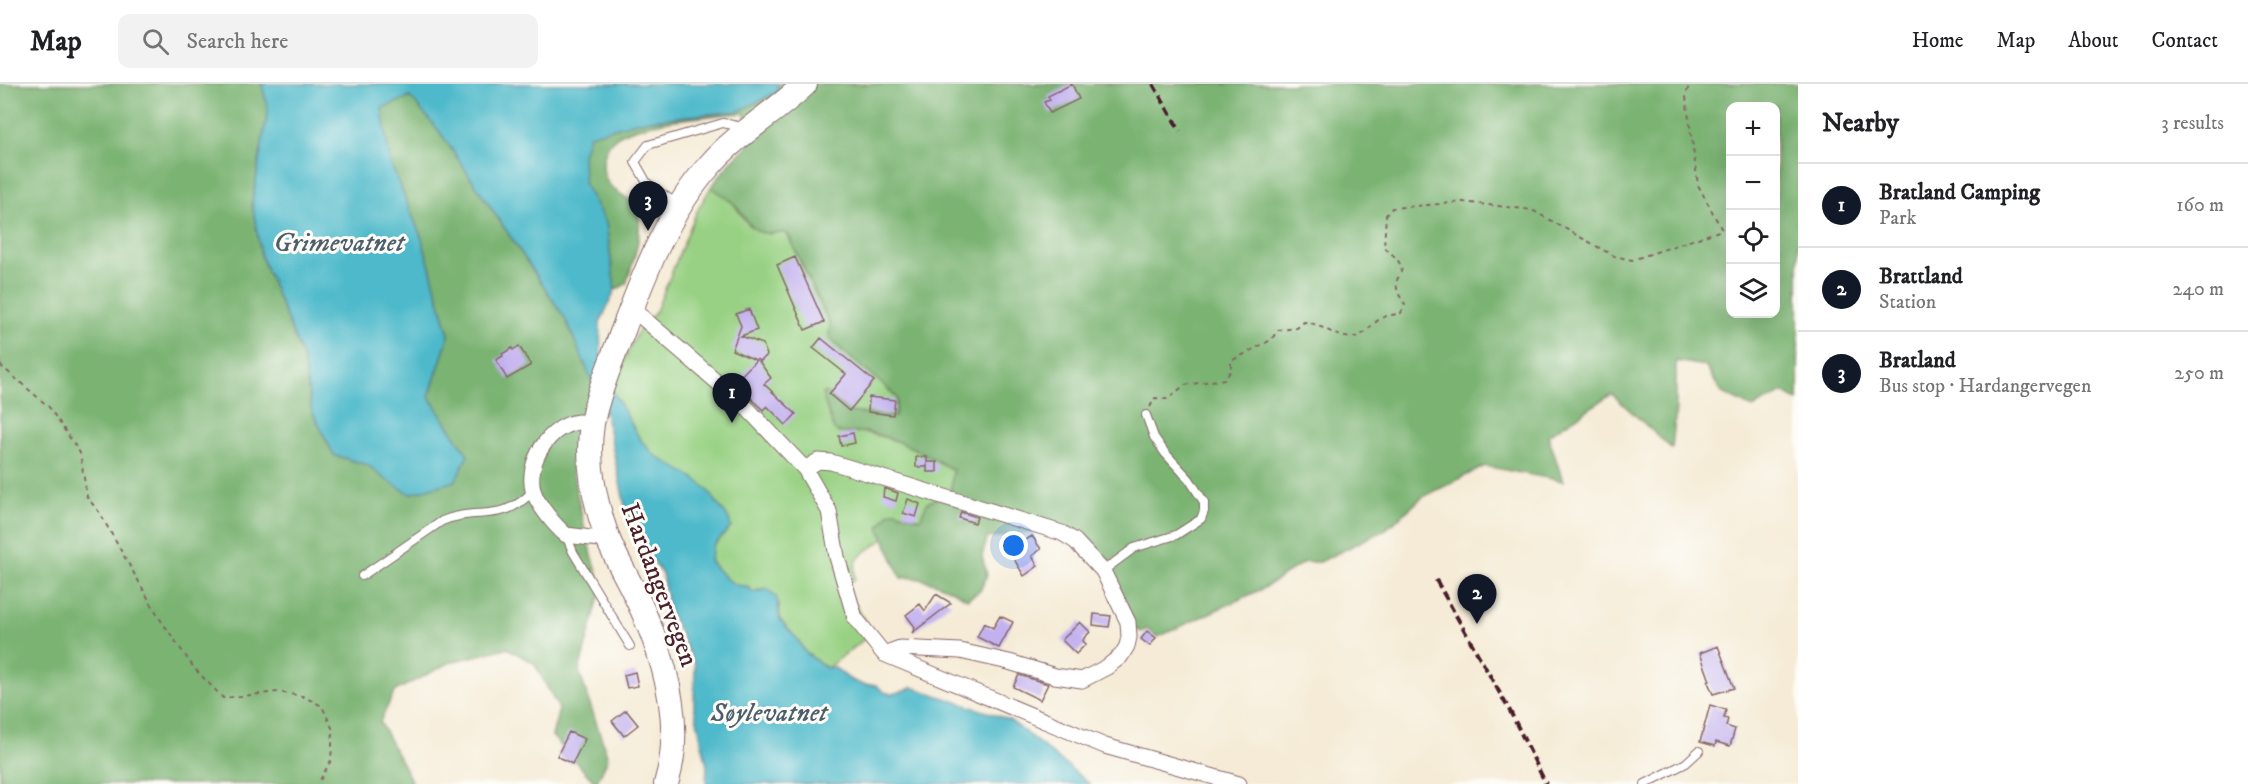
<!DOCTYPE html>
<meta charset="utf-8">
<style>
body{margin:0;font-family:"IM FELL DW Pica",serif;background:#f2f2f2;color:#202124}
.controls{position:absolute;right:18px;top:18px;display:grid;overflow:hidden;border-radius:12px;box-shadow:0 6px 24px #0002}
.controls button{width:54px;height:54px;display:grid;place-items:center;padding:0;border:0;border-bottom:2px solid #e0e0e0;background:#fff;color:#202124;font:30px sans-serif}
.you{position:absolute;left:1014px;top:462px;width:21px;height:21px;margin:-15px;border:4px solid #fff;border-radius:50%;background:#1a73e8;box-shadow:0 0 0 9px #1a73e833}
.badge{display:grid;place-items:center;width:39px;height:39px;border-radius:50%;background:#111827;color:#fff;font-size:20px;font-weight:700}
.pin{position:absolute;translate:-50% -50px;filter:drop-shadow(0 2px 3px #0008)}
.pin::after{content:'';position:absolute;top:32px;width:21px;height:18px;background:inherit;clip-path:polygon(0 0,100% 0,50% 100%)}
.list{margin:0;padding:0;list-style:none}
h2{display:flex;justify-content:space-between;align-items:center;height:78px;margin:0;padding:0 24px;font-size:26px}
h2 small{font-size:20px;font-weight:400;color:#757577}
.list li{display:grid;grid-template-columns:39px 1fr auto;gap:18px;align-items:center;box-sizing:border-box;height:84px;padding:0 24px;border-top:2px solid #e0e0e0}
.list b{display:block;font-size:22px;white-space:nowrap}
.list p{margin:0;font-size:20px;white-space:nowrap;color:#757577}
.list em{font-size:20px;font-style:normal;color:#757577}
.icon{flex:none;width:33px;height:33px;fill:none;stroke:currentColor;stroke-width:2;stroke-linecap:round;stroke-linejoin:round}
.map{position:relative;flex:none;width:1798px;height:700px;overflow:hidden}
header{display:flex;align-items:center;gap:36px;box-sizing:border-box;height:84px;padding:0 30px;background:#fff;border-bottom:2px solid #e0e0e0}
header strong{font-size:28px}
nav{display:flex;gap:33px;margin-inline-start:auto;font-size:21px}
.search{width:420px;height:54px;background:#f2f2f2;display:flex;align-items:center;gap:15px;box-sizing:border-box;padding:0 21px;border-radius:12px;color:#757577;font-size:22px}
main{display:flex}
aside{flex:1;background:#fff}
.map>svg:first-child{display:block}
.green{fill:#99d184;stroke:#727858;stroke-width:1.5}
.forest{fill:#7ab372;stroke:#62694e;stroke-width:1.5;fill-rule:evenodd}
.water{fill:#4eb9ca;stroke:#4c6c7a;stroke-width:1.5}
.building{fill:#c3b1ef}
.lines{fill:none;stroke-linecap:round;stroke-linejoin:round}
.lane-casing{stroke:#866667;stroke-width:10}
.street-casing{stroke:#866667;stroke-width:17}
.primary-casing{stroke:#866667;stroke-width:26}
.path{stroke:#866667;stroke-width:2;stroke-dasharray:4.5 4.5;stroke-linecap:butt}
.lane{stroke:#fff;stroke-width:8}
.street{stroke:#fff;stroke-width:15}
.primary{stroke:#fff;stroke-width:24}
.rail{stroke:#4a1f2b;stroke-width:4;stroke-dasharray:9 4.5;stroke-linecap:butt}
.labels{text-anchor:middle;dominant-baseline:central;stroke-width:6;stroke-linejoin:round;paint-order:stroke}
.street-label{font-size:26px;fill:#4a1f2b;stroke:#fdfcf7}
.water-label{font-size:27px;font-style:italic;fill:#4c5d6b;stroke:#fdfcf7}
</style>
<header>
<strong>Map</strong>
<div class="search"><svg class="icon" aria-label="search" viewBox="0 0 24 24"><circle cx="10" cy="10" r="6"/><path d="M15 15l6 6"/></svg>Search here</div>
<nav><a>Home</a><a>Map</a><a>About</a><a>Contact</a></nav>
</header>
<main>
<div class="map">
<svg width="1798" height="700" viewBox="0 0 1798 700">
<rect width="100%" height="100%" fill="#fdfcf7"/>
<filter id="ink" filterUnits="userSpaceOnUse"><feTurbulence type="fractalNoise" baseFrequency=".0167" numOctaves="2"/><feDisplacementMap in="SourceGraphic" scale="12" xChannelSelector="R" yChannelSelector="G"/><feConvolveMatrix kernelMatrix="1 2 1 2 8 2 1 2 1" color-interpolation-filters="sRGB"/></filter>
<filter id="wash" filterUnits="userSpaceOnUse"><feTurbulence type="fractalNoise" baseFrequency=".008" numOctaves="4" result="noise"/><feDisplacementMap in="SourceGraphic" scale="24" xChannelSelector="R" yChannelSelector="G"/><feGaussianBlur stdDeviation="1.35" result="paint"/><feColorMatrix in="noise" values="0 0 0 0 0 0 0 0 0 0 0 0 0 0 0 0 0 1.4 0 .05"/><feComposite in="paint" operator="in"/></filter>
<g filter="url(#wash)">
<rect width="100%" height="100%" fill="#f5ebd6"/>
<path class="green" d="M711 103 733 119 748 140 769 150 781 147 787 150 830 240 897 314 895 333 849 328 844 324 838 349C847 348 858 347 866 349 897 354 926 370 953 386L951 407 920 435 896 427 879 443 884 455C866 468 851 471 855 496L847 498 850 512 872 549 827 584 805 568 798 556 780 536 779 520 765 504 753 508 747 502C730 504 720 488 710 477L713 462 731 443 670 382 654 372 640 355 611 304 637 249 656 227 696 129Z"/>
<path class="forest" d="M0 0H262L268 26 252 119 261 172 303 274 312 327 334 371 368 381 385 395 455 397 468 371 429 313 449 251 422 155 390 78 381 24 411 13 440 48 565 234 605 327 570 377 587 456 602 502 579 587 608 674 596 700 552 652 559 625 534 579 507 564 451 578 395 607 380 638 413 700H0Z
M778 0H1798V317L1783 308 1753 324 1722 309 1705 282 1676 277V324L1672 365 1612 310 1548 351 1563 397 1485 382 1423 413 1386 445 1320 478H1304L1264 504 1158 553 1147 545 1141 548 1134 543 1117 498 1090 463 1049 440 1025 449 987 454 982 472 987 491 980 507 967 515C951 504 919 491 901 494L879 443 889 429 896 427 920 435 927 419 951 407 953 386C926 370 897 354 866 348 856 347 843 352 834 346L822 310 825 308 849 328 895 333 897 314C876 292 849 276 829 253L830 240 788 150C778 146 770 152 760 148 747 142 743 130 734 120 728 114 719 109 711 103L728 81 752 57 744 29C710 33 647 35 618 52 605 61 600 78 605 93 610 110 635 112 638 128 643 152 633 178 626 200L615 206 606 139 584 100 582 71 589 50 640 37 739 27 777 8ZM1730 22H1776V230H1730Z"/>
<path class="water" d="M262 0H778L777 8 739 27 640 37 589 51 583 71 584 100 606 139 615 206 600 239 601 277 611 304 640 355 654 371 694 394 707 405 729 435 731 443 713 462 710 477C720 488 731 504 746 502L754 508 768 505 777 514 780 536 798 556 805 568 826 584 834 583 849 595 863 601H876L884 608 892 610 907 606 912 603 999 632 1011 637 1090 700H706L707 682 694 622 695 581 669 527 662 490 644 464 627 432 605 327 565 234 440 48 410 13 382 24 390 78 422 155 449 251 429 313 468 371 455 397 410 410 385 395 368 381 334 371 312 327 303 274 261 172 252 119 268 26Z"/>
<g id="blocks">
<path class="building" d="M1072 0 1079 15 1050 29 1044 18 1050 16 1048 12Z
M795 173 824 238 805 246 777 181Z
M749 225 757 246 741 252 763 260 767 271 761 277 758 276 771 294 764 300 796 330 786 341 767 322 763 326 735 298 756 276 732 266 741 242 736 230Z
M821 254 874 297 849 327 829 310 846 290 813 264Z
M519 262 531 281 507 295 496 276 503 272 502 270 512 264 513 266Z
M869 313 895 316 893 331 868 328Z
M853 349 855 359 841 362 839 352Z
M916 373H927V383H916Z
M927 378H937V388H927Z
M884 404 898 409 896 417 883 413Z
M908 415 920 420 916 433 903 429Z
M961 428 977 433 975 439 959 434Z
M1032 452 1041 465 1032 472 1038 482 1024 492 1011 470 1023 462 1021 459Z
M936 510 951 519 912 549 915 543 906 531 920 520 925 527Z
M1094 530 1111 532 1109 543 1093 541Z
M1000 532 1013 538 999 564 977 553 984 539 993 544Z
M1080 538 1090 548 1084 554 1083 557 1086 560 1076 570 1062 556Z
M1147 547 1156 554 1150 562 1141 555Z
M1718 562 1734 604 1713 610 1708 598 1710 597 1700 569Z
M635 588 638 602 627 604 624 591Z
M1019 591 1048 600 1040 616 1013 603Z
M1710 621 1726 626 1724 634 1728 635 1726 642 1735 645 1730 662 1716 658 1715 662 1700 658Z
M626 626 638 641 624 652 612 637Z
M569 648 585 655 572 680 557 672Z"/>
</g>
</g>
<g filter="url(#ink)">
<use href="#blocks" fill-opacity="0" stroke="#866667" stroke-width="1.5"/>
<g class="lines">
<g class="lane-casing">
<path id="lane" d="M677 120 647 99 635 78 648 61 723 39 742 43
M566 451 573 468 630 562
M1103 487 1134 464 1176 451 1201 435 1204 427V418L1189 395 1165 369 1154 353 1146 331
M362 492 442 437C478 422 501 441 533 407
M1645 700 1686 679 1699 667"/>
</g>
<g class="street-casing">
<path id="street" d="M631 225 643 234 743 320 805 385 829 427 837 473 855 534 884 570 1105 662 1239 700
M592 339C587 339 582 338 578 338 549 342 526 378 533 406 537 420 555 442 566 451L608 456
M805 385 818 377 831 378 1062 449 1075 457 1103 487 1128 538 1129 553 1127 562 1121 572 1107 583 1082 596 1055 592 1009 578 960 567 900 564 884 570"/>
</g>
<g class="primary-casing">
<path id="primary" d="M666 700C686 636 662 565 634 508 626 491 615 473 608 455 595 420 586 378 592 340 596 314 608 287 617 262 641 199 664 133 709 82 737 49 775 29 805 0"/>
</g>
<path class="path" d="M0 281 49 323 80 369 87 413 99 428 160 535 194 584 223 614 277 608 302 612 322 622 333 646 331 676 318 700
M1150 323 1155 314 1167 315 1185 301 1225 295 1231 286V277L1271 256 1278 246 1297 244 1304 238C1319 239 1330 250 1345 253 1365 256 1368 241 1382 234 1387 231 1395 231 1401 229L1405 220C1400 213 1395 206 1397 196 1399 191 1403 188 1401 182 1397 173 1390 169 1384 163L1386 131 1392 124 1463 118 1532 126 1614 172 1632 176 1722 146 1698 101 1686 13 1689 0"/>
<use href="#lane" class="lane"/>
<use href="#street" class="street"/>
<use href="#primary" class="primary"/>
<path class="rail" d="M1153 0 1180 47
M1436 496 1511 629 1546 700"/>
</g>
</g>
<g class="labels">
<g class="street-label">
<text transform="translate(659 501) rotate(69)">Hardangervegen</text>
</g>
<g class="water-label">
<text x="339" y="159">Grimevatnet</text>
<text x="769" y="629">Søylevatnet</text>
</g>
</g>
</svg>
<div class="controls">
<button>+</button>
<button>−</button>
<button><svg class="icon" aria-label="locate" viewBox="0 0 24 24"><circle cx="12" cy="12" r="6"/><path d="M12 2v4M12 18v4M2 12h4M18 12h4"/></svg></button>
<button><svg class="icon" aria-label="layers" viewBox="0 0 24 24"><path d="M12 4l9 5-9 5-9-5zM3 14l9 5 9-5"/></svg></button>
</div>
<div class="you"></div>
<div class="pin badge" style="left:732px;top:339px">1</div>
<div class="pin badge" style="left:1477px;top:540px">2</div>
<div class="pin badge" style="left:648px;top:147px">3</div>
</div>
<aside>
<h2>Nearby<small>3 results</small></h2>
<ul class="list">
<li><span class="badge">1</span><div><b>Bratland Camping</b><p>Park</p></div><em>160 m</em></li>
<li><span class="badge">2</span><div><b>Brattland</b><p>Station</p></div><em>240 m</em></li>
<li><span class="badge">3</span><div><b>Bratland</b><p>Bus stop · Hardangervegen</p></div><em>250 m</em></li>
</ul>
</aside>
</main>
